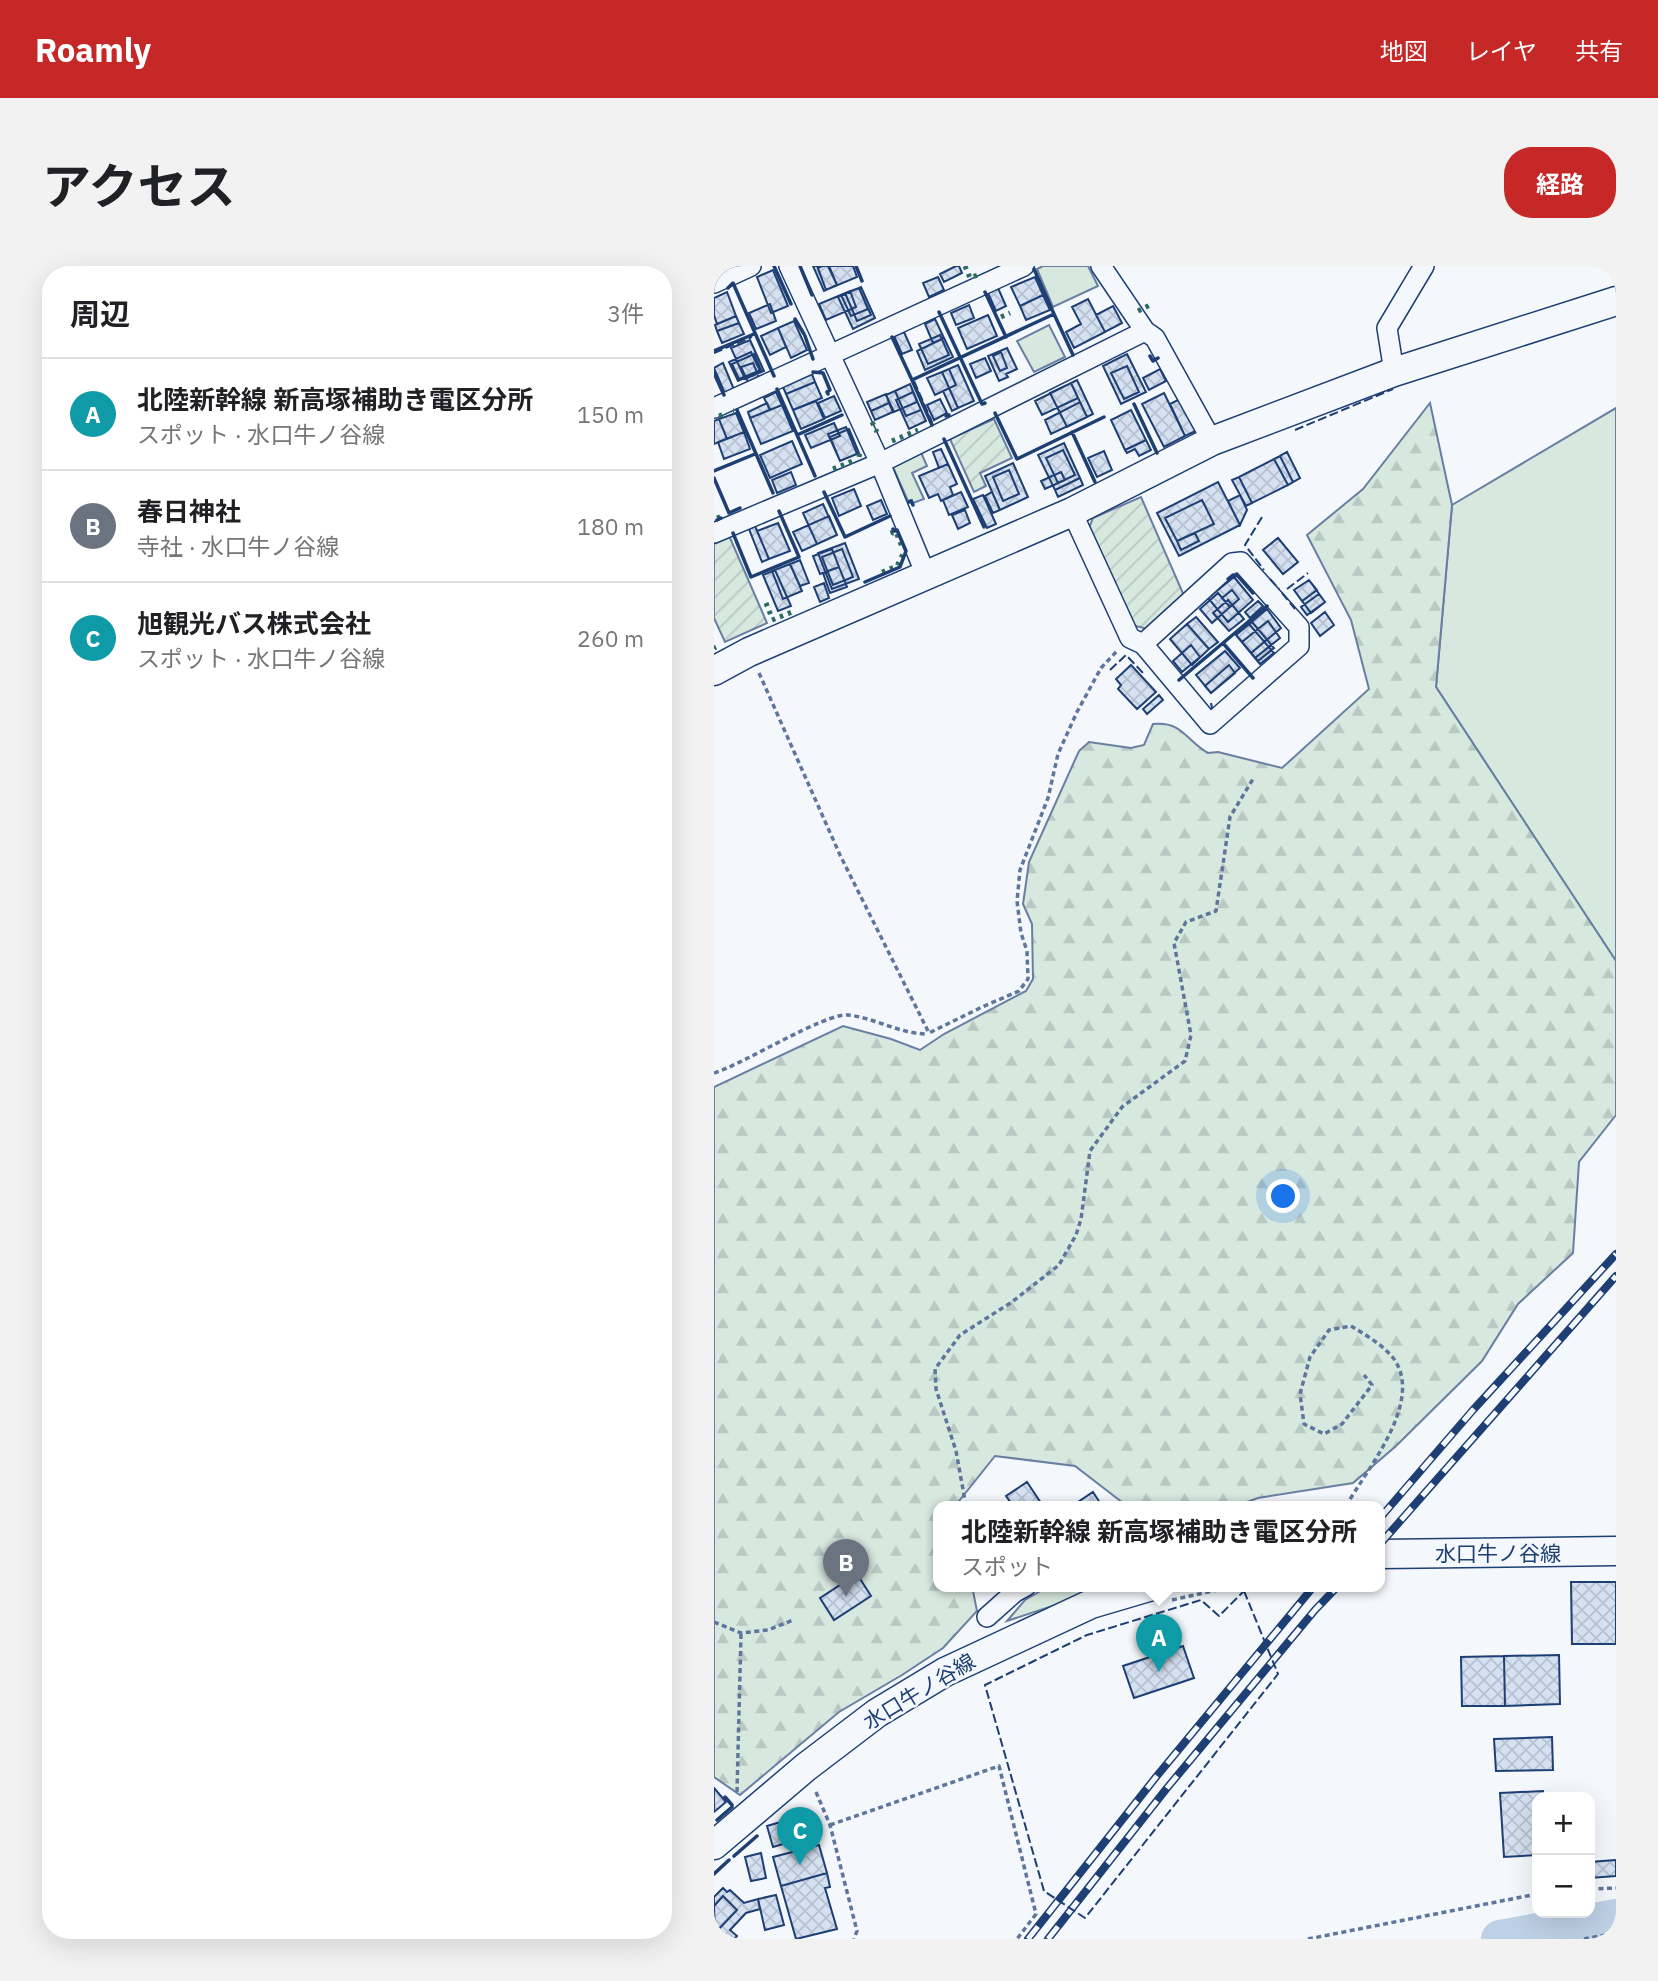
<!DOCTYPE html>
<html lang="ja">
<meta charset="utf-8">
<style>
body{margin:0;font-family:"IBM Plex Sans","Noto Sans JP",sans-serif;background:#f2f2f2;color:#202124}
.controls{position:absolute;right:21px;bottom:21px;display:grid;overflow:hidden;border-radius:14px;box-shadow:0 7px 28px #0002}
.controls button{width:63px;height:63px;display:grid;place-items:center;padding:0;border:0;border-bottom:2px solid #e0e0e0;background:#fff;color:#202124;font:35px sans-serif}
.you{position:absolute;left:570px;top:931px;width:24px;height:24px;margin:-18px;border:5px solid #fff;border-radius:50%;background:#1a73e8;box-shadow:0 0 0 10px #1a73e833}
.badge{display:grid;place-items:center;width:46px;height:46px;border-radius:50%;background:#c62828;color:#fff;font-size:23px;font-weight:700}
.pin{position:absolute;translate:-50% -58px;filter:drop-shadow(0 2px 4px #0008)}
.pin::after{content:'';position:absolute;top:37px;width:24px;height:21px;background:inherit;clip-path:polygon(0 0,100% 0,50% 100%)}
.popup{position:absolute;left:219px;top:1235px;width:452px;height:91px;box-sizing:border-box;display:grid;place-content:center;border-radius:14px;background:#fff;filter:drop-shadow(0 2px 5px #0005);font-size:23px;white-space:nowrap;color:#757577}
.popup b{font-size:26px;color:#202124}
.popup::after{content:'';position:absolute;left:50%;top:100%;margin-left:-14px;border:14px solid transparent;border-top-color:#fff}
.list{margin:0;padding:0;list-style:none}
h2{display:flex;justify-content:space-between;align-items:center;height:91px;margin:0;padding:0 28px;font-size:30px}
h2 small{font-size:23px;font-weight:400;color:#757577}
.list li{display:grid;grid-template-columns:46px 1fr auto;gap:21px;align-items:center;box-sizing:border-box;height:112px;padding:0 28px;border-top:2px solid #e0e0e0}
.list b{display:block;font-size:26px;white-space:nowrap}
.list p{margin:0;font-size:23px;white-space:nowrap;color:#757577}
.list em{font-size:23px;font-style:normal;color:#757577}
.map{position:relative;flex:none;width:902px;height:1673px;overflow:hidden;border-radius:28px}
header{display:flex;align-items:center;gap:42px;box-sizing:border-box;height:98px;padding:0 35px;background:#c62828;color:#fff}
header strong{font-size:33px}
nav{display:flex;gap:38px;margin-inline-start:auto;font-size:24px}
.intro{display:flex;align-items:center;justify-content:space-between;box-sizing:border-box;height:168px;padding:0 42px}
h1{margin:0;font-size:49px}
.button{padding:18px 32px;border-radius:28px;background:#c62828;color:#fff;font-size:24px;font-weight:700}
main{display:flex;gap:42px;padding:0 42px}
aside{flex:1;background:#fff;border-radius:28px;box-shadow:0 7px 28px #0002}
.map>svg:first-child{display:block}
.grass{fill:#d7e8df;stroke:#687fa3;stroke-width:2}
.forest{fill:url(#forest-firs);stroke:#687fa3;stroke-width:2}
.garden{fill:url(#garden-furrows);stroke:#687fa3;stroke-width:2}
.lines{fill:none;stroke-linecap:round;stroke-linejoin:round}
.river{stroke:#bed0e5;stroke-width:38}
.building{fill:url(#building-cross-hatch);stroke:#1d3f73;stroke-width:2}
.street-casing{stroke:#1d3f73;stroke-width:22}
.secondary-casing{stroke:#1d3f73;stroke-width:31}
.path{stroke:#5e769c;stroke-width:3.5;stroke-dasharray:5 3.5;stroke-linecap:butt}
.street{stroke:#f4f7fb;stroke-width:19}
.secondary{stroke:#f4f7fb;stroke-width:28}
.rail-casing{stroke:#1d3f73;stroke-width:8}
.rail{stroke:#f4f7fb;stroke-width:5;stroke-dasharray:16;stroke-linecap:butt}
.hedge{stroke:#2c6c60;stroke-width:5;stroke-dasharray:3.5 5;stroke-linecap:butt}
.fence{stroke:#1d3f73;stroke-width:2;stroke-dasharray:9 3.5;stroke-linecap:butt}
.wall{stroke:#1d3f73;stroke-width:3.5}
.labels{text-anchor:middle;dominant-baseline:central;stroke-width:5;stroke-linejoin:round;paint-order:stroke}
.street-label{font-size:21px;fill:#1d3f73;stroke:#f4f7fb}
</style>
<header>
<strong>Roamly</strong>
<nav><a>地図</a><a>レイヤ</a><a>共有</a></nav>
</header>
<div class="intro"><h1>アクセス</h1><a class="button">経路</a></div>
<main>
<aside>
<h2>周辺<small>3件</small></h2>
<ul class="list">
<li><span class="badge" style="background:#0f9aa8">A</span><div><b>北陸新幹線 新高塚補助き電区分所</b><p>スポット · 水口牛ノ谷線</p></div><em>150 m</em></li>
<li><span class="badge" style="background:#6b7280">B</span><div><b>春日神社</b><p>寺社 · 水口牛ノ谷線</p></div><em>180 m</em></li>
<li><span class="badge" style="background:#0f9aa8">C</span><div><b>旭観光バス株式会社</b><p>スポット · 水口牛ノ谷線</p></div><em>260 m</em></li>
</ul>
</aside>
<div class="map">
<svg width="902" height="1673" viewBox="0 0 902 1673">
<defs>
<pattern id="forest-firs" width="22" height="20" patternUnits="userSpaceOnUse" patternTransform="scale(1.75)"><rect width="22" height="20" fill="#d7e8df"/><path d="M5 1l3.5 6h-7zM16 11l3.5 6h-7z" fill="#b8c8c3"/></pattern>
<pattern id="garden-furrows" width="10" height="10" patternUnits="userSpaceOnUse" patternTransform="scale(1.75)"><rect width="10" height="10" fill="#d7e8df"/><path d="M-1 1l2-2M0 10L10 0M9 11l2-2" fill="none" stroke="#b8c8c3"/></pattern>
<pattern id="building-cross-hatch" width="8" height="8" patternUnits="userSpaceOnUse" patternTransform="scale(1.75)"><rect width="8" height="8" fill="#d5e0f0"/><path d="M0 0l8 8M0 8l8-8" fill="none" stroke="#b6c1d1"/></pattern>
</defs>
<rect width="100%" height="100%" fill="#f4f7fb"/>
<path class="grass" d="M329 0H374L384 20 339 41 323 3Z
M335 59 351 91 320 106 303 75Z
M902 142V695L722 421 738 239Z
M205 182 213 200 198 207 210 233 199 237 198 234 194 235 178 199Z
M335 1320H399L293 1355 311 1334Z"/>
<path class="forest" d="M716 137 738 239 722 421 902 695V849L865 896 859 987 804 1038 768 1095 682 1180 639 1217 544 1232 522 1240H413L361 1200 281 1190 241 1240H224V1320H258L263 1345 229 1382 188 1409 125 1446 26 1529 0 1511V821L129 760 177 773 206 784 230 768 312 725 319 713 318 658 309 638 315 596 365 485 375 476 417 482 430 479 439 458C469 455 472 475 494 487L504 486 568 502 655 423 637 354 593 269 649 223Z"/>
<path class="garden" d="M280 153 298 192 266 207 272 220 260 226 236 173Z
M427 231 471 332 437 364 418 359 375 262 379 252Z
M13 265 53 357 11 376 0 352V271Z"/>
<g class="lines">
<path class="river" d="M786 1673 902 1652"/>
</g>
<path class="building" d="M99 0H115L123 19 110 25Z
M103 0H114L123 19 112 24Z
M108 0H139L143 11 112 24 104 2Z
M242 0H245L248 7 230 16 226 8Z
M59 4 74 40 57 47 43 11Z
M224 11 230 24 215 31 209 17Z
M321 11 329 29 306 40 297 21Z
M321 11 329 29 306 40 297 21Z
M147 21 161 52 139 63 124 31Z
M145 22 154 43 137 50 127 29Z
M145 22 157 49 143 55 131 27Z
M284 22 292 40 282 45 274 27Z
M136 25 142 41 112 54 105 38Z
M13 26 22 50 3 58 0 49V32Z
M329 29 336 44 312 54 306 40Z
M374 33 391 66 360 82 352 66 367 58 358 41Z
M56 38 62 55 42 63 35 47Z
M255 39 260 52 242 59 237 47Z
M399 40 408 57 391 66 382 49Z
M274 49 283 70 253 83 244 62Z
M22 50 25 57 3 65 1 59Z
M221 53 230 72 219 77 211 58Z
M80 55 93 84 77 92 64 62Z
M25 57 30 68 8 77 3 65Z
M64 62 72 81 56 89 47 70Z
M190 66 198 84 188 88 180 70Z
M226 69 235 89 214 98 205 78Z
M230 72 239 91 211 104 203 85Z
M36 74 50 105 31 113 17 82Z
M293 82 303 103 292 108 294 111 285 115 274 90Z
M37 86 46 105 24 115 15 96Z
M287 86 293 102 286 105 279 90Z
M40 88 47 104 25 113 18 98Z
M413 88 432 126 407 138 389 100Z
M271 92 277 105 262 112 256 98Z
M9 97 21 126 12 130 0 102Z
M39 97 45 111 34 116 27 101Z
M244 99 260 135 244 142 228 106Z
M413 100 425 126 410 133 397 107Z
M235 103 242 119 221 129 213 112Z
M446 103 452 115 435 124 429 112Z
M98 108 101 116 72 128 69 121Z
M363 114 379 148 373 151 357 117Z
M101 116 108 132 79 144 72 128Z
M357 117 364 132 328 149 321 135Z
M357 117 373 151 353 161 336 127Z
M196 118 207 144 192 150 181 125Z
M196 118 203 136 180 146 172 129Z
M235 122 244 142 238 145 229 125Z
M62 126 68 139 56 144 50 132Z
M199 126 212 155 195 163 182 134Z
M450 127 471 170 450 181 428 138Z
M172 128 175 137 157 145 153 136Z
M120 130 127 145 111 152 104 137Z
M468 132 484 164 471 170 456 138Z
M226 133 233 147 220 154 213 139Z
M102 135 110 153 87 163 79 144Z
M366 136 373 151 337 168 331 154Z
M53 137 56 144 36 152 34 146Z
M175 137 179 146 161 154 157 145Z
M68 139 79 165 47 178 36 152Z
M417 144 432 174 411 184 397 154Z
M22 147 30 166 13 173 5 153Z
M5 153 13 173 0 178V155Z
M120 157 126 170 97 182 91 169Z
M132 161 143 188 126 195 114 168Z
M135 163 145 187 126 195 116 171Z
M30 166 36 183 10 193 4 176Z
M432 174 437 184 425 190 421 183 413 187 411 184Z
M78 175 88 198 56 212 46 189Z
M350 177 366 212 341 224 324 189Z
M227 183 234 198 225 202 219 186Z
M349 184 361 209 344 217 332 192Z
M390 185 398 204 383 211 374 192Z
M573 186 586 212 579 216 566 190Z
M566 190 579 216 574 219 560 193Z
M560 193 574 219 538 237 525 211Z
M299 197 314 231 286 244 271 210Z
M234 198 243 218 236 221 239 229 227 235 224 228 215 232 205 210Z
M295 204 305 228 289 235 279 211Z
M77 206 82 219 63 227 58 214Z
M347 206 351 214 331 223 327 215Z
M525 211 538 237 532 240 518 214Z
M366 212 369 219 344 231 341 224Z
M504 216 526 259 465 290 443 247Z
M140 223 147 240 125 250 118 232Z
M247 226 254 241 235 249 229 234Z
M278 226 286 244 279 247 271 230Z
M269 229 282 258 273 262 259 233Z
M526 229 533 244 526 259 514 235Z
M167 234 173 248 159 254 153 240Z
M488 234 500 258 463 275 451 252Z
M109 238 123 269 103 278 89 247Z
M251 244 256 257 244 263 238 249Z
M115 250 123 269 88 285 79 266Z
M64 257 76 285 55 293 43 265Z
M41 260 55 293 48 296 35 263Z
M481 267 485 275 467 284 463 275Z
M564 272 584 296 569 308 549 284Z
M131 277 145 313 118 323 104 287Z
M118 283 125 301 106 308 99 290Z
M128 283 139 311 119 319 108 291Z
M86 294 95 317 86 320 76 298Z
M76 298 88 325 69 333 58 305Z
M125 301 133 321 116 327 109 307Z
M61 304 77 340 64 345 49 309Z
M520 311 539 334 514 356 494 332Z
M595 314 603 324 588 335 580 324Z
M595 314 611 336 597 347 580 324Z
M110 317 115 332 106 336 100 321Z
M518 324 525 333 516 341 508 332Z
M504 327 516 341 498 357 486 343Z
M605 328 611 336 593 349 587 341Z
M514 334 530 353 515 365 499 347Z
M544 335 549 340 536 352 531 346Z
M553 343 567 362 537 387 522 369Z
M611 346 620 359 606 370 597 357Z
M482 351 504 376 495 383 473 358Z
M554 355 566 372 541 392 528 376Z
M538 356 560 382 544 395 522 369Z
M473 358 495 383 478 399 456 373Z
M535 358 560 387 546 398 522 369Z
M477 379 486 391 468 406 459 395Z
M511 385 526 402 497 427 482 409Z
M417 399 442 426 423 443 404 423 407 419 402 413Z
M515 399 521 407 497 427 491 420Z
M445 429 449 434 433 448 429 443Z
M313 1216 329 1240H299L292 1230Z
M379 1226 388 1240H358Z
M143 1308 157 1330 120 1354 106 1332Z
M857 1316H902V1378H858Z
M469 1380 480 1412 420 1432 409 1400Z
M845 1389 846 1438 791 1440 790 1390Z
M790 1390 791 1440H748L747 1391Z
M838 1471 839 1504 782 1505 780 1473Z
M0 1522 12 1536 0 1546Z
M829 1525 830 1531H823V1589L790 1591 786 1527Z
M70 1555 76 1576 59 1581 53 1560Z
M105 1579 113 1607 67 1620 59 1591Z
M47 1587 52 1612 37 1615 31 1591Z
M902 1594V1610L876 1612V1596Z
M113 1607 116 1621 111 1622 123 1663 82 1673 67 1620Z
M9 1622 13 1626 16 1624 30 1637 44 1633 46 1643 32 1647 16 1664 23 1670 20 1673H0V1631Z
M62 1629 70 1659 51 1664 44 1633Z
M9 1630 23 1644 1 1667 0 1640Z"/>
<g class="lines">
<g class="street-casing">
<path id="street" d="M75 0 166 197 212 309
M387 0 431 65 441 72 498 175
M0 17 37 0
M680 106 673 62 710 0
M0 142 310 0
M358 246 416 372 429 378 496 458 585 380V361L527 296 518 297 429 378
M0 267 166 197 431 65
M273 1351 301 1326 312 1320"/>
</g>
<g class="secondary-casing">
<path id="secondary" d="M0 405 35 386 358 246 498 175 680 106 902 35
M666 1288 902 1285
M0 1579 92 1501 163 1447 231 1406 377 1338 438 1320"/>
</g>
<path class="path" d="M45 407 126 589 215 767 268 741 305 725 314 713 313 685 307 667 303 635 306 604 334 532 344 488 363 446 387 402 404 384
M0 807C30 798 110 747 134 749 162 752 185 768 214 768
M252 1240 242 1185 222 1123 221 1103 246 1069 298 1036 345 999 362 969 367 953 376 885 408 841 471 795 477 769 460 677 472 656 502 645 516 551 539 513
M632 1240C653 1203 710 1136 680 1093 669 1079 652 1069 637 1060L615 1064 596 1091 586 1128 590 1158 610 1168 628 1158 658 1119 650 1109
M458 1334 521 1320
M0 1356 27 1367 54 1364 79 1354
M23 1526 27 1367
M102 1526 116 1559 143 1665 140 1673
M116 1559 285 1500 322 1648 303 1673
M876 1623 902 1622
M594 1673 823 1628
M870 1673 902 1667"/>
<use href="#street" class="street"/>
<use href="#secondary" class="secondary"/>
<g class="rail-casing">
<path id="rail" d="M666 1252 759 1144 902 988
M666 1278 902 1010
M314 1673 442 1511 600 1320
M334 1673 453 1522 601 1344 624 1320"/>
</g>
<use href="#rail" class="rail"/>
<path class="hedge" d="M251 0 256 12 266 8
M424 45 436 39
M287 51 296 47
M19 145H20
M5 150 13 147
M158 156 163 166
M178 175 204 164
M145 191 146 185
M119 203 141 194
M3 252 8 250
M178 264 179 267 182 266 188 281
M168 306 183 300 189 288
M52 337 58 352
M58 354 78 346
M0 382 2 381"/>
<path class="fence" d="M0 87 38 71
M200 115 218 156
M581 164 679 123
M548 251 531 279 550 304
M556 313 565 323
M573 323 594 307
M568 327 581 343
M396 404 412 389 430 408
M497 437 498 442
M530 1325 564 1408 371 1652 330 1625 271 1419 373 1369 487 1334 505 1350Z"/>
<path class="wall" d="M60 0 77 38
M86 0 98 29
M142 0 148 15
M14 22 19 17 60 110
M271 26 292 71
M225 46 268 138 271 137
M340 48 359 89
M81 53 90 68
M91 70 99 93
M178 71 198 114 340 48 320 3
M0 85 40 68
M436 90 439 95 444 92
M99 106 109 107 116 124 113 126 114 128
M0 107 10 129
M198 114 218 159
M63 123 101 210
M420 138 443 187
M23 144 59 227
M281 147 303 193 390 151
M232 150 235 149
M358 166 381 216
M83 169 128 149
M230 173 270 261
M0 205 41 188
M0 212 15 247 26 242
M110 226 131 271 176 250
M195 236 197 235 199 239
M3 254 7 252
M19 267 37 311 85 291 65 245
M514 313 519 309 524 310 539 327
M151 316 186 301 192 285 183 264 180 265 179 263
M509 377 539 412
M465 414 553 340
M11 1531 18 1539
M3 1554 18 1541
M20 1590 43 1570
M0 1608 15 1594"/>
</g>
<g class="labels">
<g class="street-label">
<text x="784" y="1287">水口牛ノ谷線</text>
<text transform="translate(205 1425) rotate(-31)">水口牛ノ谷線</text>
</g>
</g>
</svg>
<div class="controls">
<button>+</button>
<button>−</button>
</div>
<div class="you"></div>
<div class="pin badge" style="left:445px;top:1406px;background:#0f9aa8">A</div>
<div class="popup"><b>北陸新幹線 新高塚補助き電区分所</b>スポット</div>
<div class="pin badge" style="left:132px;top:1331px;background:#6b7280">B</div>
<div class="pin badge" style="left:86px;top:1599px;background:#0f9aa8">C</div>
</div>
</main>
